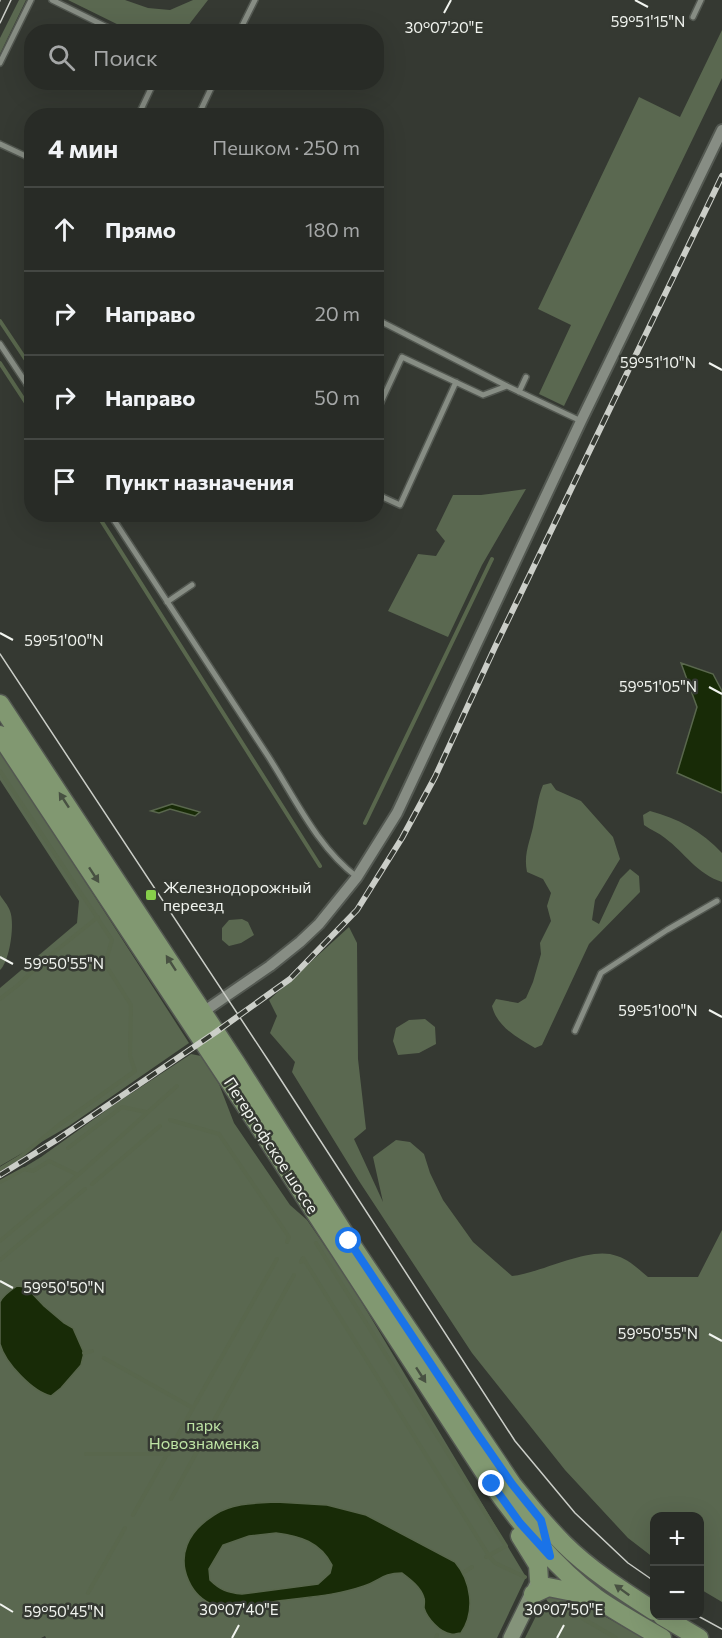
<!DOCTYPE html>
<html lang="ru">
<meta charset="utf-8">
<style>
body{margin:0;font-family:Commissioner,sans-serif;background:#343732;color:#f1f3f6}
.controls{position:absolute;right:18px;bottom:18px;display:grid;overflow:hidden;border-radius:12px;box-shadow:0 6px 24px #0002}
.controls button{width:54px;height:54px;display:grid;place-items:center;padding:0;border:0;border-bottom:2px solid #444743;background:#282b26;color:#f1f3f6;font:30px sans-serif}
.stop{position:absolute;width:18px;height:18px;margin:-14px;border:4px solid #1a73e8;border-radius:50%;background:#fff}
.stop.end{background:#1a73e8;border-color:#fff;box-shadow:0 2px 6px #0008}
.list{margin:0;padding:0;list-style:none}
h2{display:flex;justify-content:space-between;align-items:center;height:78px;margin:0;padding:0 24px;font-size:26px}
h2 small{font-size:20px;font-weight:400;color:#a5a7a7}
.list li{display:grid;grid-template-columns:39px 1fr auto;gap:18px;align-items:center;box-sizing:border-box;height:84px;padding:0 24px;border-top:2px solid #444743}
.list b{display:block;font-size:22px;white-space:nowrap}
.list em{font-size:20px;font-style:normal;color:#a5a7a7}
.icon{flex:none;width:33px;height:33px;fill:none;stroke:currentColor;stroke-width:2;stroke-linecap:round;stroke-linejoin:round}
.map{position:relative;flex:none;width:722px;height:1638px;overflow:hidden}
.search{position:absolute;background:#282b26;box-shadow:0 6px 24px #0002;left:24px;top:24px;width:360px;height:66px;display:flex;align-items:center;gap:15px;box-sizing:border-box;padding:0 21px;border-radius:24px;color:#a5a7a7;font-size:22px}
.panel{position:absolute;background:#282b26;box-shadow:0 6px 24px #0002;left:24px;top:108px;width:360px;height:414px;border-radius:24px}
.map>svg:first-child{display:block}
.green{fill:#5a6850}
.water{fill:#182b07;stroke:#59674d;stroke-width:1.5;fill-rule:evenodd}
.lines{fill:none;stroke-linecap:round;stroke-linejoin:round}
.stream{stroke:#59674d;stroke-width:4}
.lane-casing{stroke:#535851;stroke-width:8}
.street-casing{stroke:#535851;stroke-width:14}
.secondary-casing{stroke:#535851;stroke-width:18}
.primary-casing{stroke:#535851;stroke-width:21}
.lane{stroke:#878d84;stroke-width:5}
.street{stroke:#878d84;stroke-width:10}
.secondary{stroke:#84937a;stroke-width:15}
.primary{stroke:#819871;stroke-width:18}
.tram{stroke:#cbcec8;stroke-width:1.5}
.rail-casing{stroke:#cbcec8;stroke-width:6}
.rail{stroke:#353932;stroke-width:4;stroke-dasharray:11;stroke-linecap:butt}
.oneway{fill:#485142}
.route{stroke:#1a73e8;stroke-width:8}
.ticks{fill:none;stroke:#f1f4ef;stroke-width:2}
.poi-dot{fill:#87cf4a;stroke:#353932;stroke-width:2}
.labels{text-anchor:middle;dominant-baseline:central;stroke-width:5;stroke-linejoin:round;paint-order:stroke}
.poi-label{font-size:16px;fill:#f1f4ef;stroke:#353932;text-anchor:start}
.street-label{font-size:16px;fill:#f1f4ef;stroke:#353932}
.park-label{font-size:16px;fill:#bee4a5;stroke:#353932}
.ticks-label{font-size:15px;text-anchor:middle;fill:#f1f4ef;stroke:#353932;stroke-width:5;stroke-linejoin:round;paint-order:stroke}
</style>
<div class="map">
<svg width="722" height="1638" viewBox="0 0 722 1638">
<rect width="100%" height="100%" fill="#353932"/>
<path class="green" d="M19 0H26L0 54V38Z
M68 0H125L148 8 170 10 193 0H208L184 31H131Z
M722 30V78L564 406 539 394 571 325 538 309 639 97 680 117Z
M526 489 482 565 448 637 388 611 418 554 436 556 445 541 436 530 453 495H481Z
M0 752 8 762 189 1043 69 1126 0 1166V988L77 923 79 901 0 780Z
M551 783 556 790 581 801 613 837 620 859 595 900 592 920 599 924 620 879 630 869 639 876 640 892 589 944 542 1045 535 1048C518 1038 497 1027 492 1006L496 999 518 1003 526 998 533 982 541 954 540 943 551 921 547 906 551 893 543 879 527 872C523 853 531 840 534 822 537 809 538 797 543 785Z
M650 811C677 818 702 831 722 853V882C697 874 685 853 665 838 659 833 651 830 644 825L643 815Z
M0 895C3 900 8 905 10 911 15 923 10 961 0 970Z
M242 919 248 922 254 935 241 943 229 946 222 940V928L229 920Z
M349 927 357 943 358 1059 366 1129 354 1139 383 1202 373 1157 396 1140 410 1142 424 1154 430 1173 443 1200 473 1242 512 1276C542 1273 590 1245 617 1256 630 1260 638 1269 648 1277H698L722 1230V1602L700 1589V1516H654V1558L628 1538 565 1470 472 1353 359 1181 292 1072 295 1062 270 1033 277 1016 269 1000Z
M425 1019 435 1027 436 1044 419 1053 398 1055 393 1041 396 1028 409 1020Z
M191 1054 201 1056 219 1084 234 1123 290 1205 307 1220 349 1281 526 1577 497 1638H46L45 1636 41 1638H0V1182L41 1157 115 1104Z
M550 1592 562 1593 644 1638H525L538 1612 550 1605 546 1599Z"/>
<path class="water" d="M681 663 713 674 722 691V793L677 773 697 707Z
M172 804 200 812 195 816 170 809 159 813 151 811Z
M17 1286 26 1287 44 1306 64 1323 73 1328 84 1353 81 1365 61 1388 51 1396C33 1392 5 1363 0 1344 0 1339 0 1307 0 1302 3 1295 11 1290 17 1286Z
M276 1502 327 1505 366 1515 455 1562C471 1581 476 1611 461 1633 457 1633 454 1635 451 1634 440 1633 427 1618 424 1608 424 1604 425 1601 424 1598 421 1587 410 1579 402 1573 382 1573 380 1581 364 1586 335 1596 307 1597 278 1601 257 1604 236 1613 214 1605 191 1597 178 1568 187 1545 192 1532 203 1522 214 1515 232 1503 256 1503 276 1502ZM276 1533C300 1536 320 1542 332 1565L330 1573 318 1584 242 1594C228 1593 220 1590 210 1580L209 1569 223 1545 249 1536Z"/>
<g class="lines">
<path class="stream" d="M0 321 32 369
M0 363 32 412
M97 514 320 866
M0 771 112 940 105 964 131 1005 130 1056 135 1071 59 1125 20 1157 0 1169
M365 823 492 559
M0 999 18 985 48 957 98 917
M170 1120 219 1134 289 1237 287 1242
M68 1148 122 1107 146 1112
M0 1182 24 1169 33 1171 49 1161 78 1175
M92 1184 160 1126
M0 1241 78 1175 177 1086
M316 1243 506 1546 486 1557
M0 1260 85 1189
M301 1262 303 1258 489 1556 495 1563 525 1577
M84 1353 92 1351
M104 1358 193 1408 277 1259
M86 1454H169
M171 1499 294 1275
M133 1515 193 1408
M464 1572 472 1567
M88 1593 125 1528
M582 1618 616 1638
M436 1638 437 1635"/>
<g class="lane-casing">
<path id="lane" d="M52 0 117 32
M693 17 701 0
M239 32 255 0
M0 63 31 0
M138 116 154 82
M198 116 214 82
M0 144 32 159
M376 319 507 386 581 421
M0 344 32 392
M519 392 526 377
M376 413 402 357 483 395 507 386
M376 494 400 505 456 382
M110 514C163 595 215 676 268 756 295 798 317 847 357 877
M167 602 192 585
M575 1031 601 973 667 930 717 901"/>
</g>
<g class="street-casing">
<path id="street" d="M200 1014 270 966 300 942 319 924 357 877 397 813 581 421 722 130"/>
</g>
<g class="secondary-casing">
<path id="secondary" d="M511 1638 538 1583"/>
</g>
<g class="primary-casing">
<path id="primary" d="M0 704 236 1063 349 1241 512 1484C528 1504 545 1525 564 1544 590 1570 623 1591 654 1611
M0 735 257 1123 492 1484C522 1526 554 1566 595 1597 616 1612 640 1625 662 1638
M520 1536 538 1565 539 1580
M533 1594 548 1587 588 1595
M662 1616 699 1638"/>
</g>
<use href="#lane" class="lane"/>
<use href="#street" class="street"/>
<use href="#secondary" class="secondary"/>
<use href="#primary" class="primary"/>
<path class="tram" d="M0 1V0
M0 23 11 0
M0 654 270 1063 515 1441 575 1513 628 1563 654 1581
M698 1616 722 1629"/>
<g class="rail-casing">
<path id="rail" d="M0 1175 58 1139 216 1032 290 979 357 910 402 838 435 777 495 647 722 176"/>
</g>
<use href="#rail" class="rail"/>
</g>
<defs><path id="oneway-solid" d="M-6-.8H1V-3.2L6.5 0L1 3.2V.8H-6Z" transform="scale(1.5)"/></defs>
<g class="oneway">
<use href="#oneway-solid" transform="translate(64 800) rotate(-123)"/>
<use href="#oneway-solid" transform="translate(94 875) rotate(57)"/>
<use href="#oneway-solid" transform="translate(171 963) rotate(-123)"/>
<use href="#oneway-solid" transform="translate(421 1375) rotate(57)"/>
<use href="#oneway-solid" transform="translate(622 1590) rotate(-144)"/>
</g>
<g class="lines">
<path class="route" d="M349 1241 476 1432 512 1484 541 1520 550 1556 520 1523 492 1484"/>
</g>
<path class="ticks" d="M635 0 648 7M444 13 451 0M709 363 722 370M0 633 13 640M709 687 722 694M0 957 13 964M709 1010 722 1017M0 1281 13 1288M709 1334 722 1341M0 1604 13 1612M232 1638 239 1625M557 1638 564 1625"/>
<rect class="poi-dot" x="145" y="889" width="12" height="12" rx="3"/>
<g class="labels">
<g class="poi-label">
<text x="163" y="886">Железнодорожный<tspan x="163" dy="18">переезд</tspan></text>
</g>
<g class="street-label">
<text transform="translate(272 1145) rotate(57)">Петергофское шоссе</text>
</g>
<g class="park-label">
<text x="204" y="1424">парк<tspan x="204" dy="18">Новознаменка</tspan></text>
</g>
</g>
<g class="ticks-label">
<text x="648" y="27">59°51'15"N</text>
<text x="444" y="33">30°07'20"E</text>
<text x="658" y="368">59°51'10"N</text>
<text x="64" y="646">59°51'00"N</text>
<text x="658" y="692">59°51'05"N</text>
<text x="64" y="969">59°50'55"N</text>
<text x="658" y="1016">59°51'00"N</text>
<text x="64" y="1293">59°50'50"N</text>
<text x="658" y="1339">59°50'55"N</text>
<text x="239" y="1615">30°07'40"E</text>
<text x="564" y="1615">30°07'50"E</text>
<text x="64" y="1617">59°50'45"N</text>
</g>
</svg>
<div class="controls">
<button>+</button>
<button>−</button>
</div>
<div class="stop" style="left:349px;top:1241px"></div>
<div class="stop end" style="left:492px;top:1484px"></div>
<div class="search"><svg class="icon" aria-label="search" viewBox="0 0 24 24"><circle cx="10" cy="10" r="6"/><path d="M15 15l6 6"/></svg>Поиск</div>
<section class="panel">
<h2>4 мин<small>Пешком · 250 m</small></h2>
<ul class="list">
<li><svg class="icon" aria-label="ahead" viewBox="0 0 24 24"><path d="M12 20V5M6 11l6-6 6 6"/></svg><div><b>Прямо</b></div><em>180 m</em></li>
<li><svg class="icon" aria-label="right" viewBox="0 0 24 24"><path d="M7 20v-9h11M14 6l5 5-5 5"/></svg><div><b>Направо</b></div><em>20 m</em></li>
<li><svg class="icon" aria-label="right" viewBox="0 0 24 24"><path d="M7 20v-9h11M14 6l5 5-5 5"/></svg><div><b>Направо</b></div><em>50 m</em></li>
<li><svg class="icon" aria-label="arrive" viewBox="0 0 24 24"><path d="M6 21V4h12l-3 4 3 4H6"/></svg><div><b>Пункт назначения</b></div></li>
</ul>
</section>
</div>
